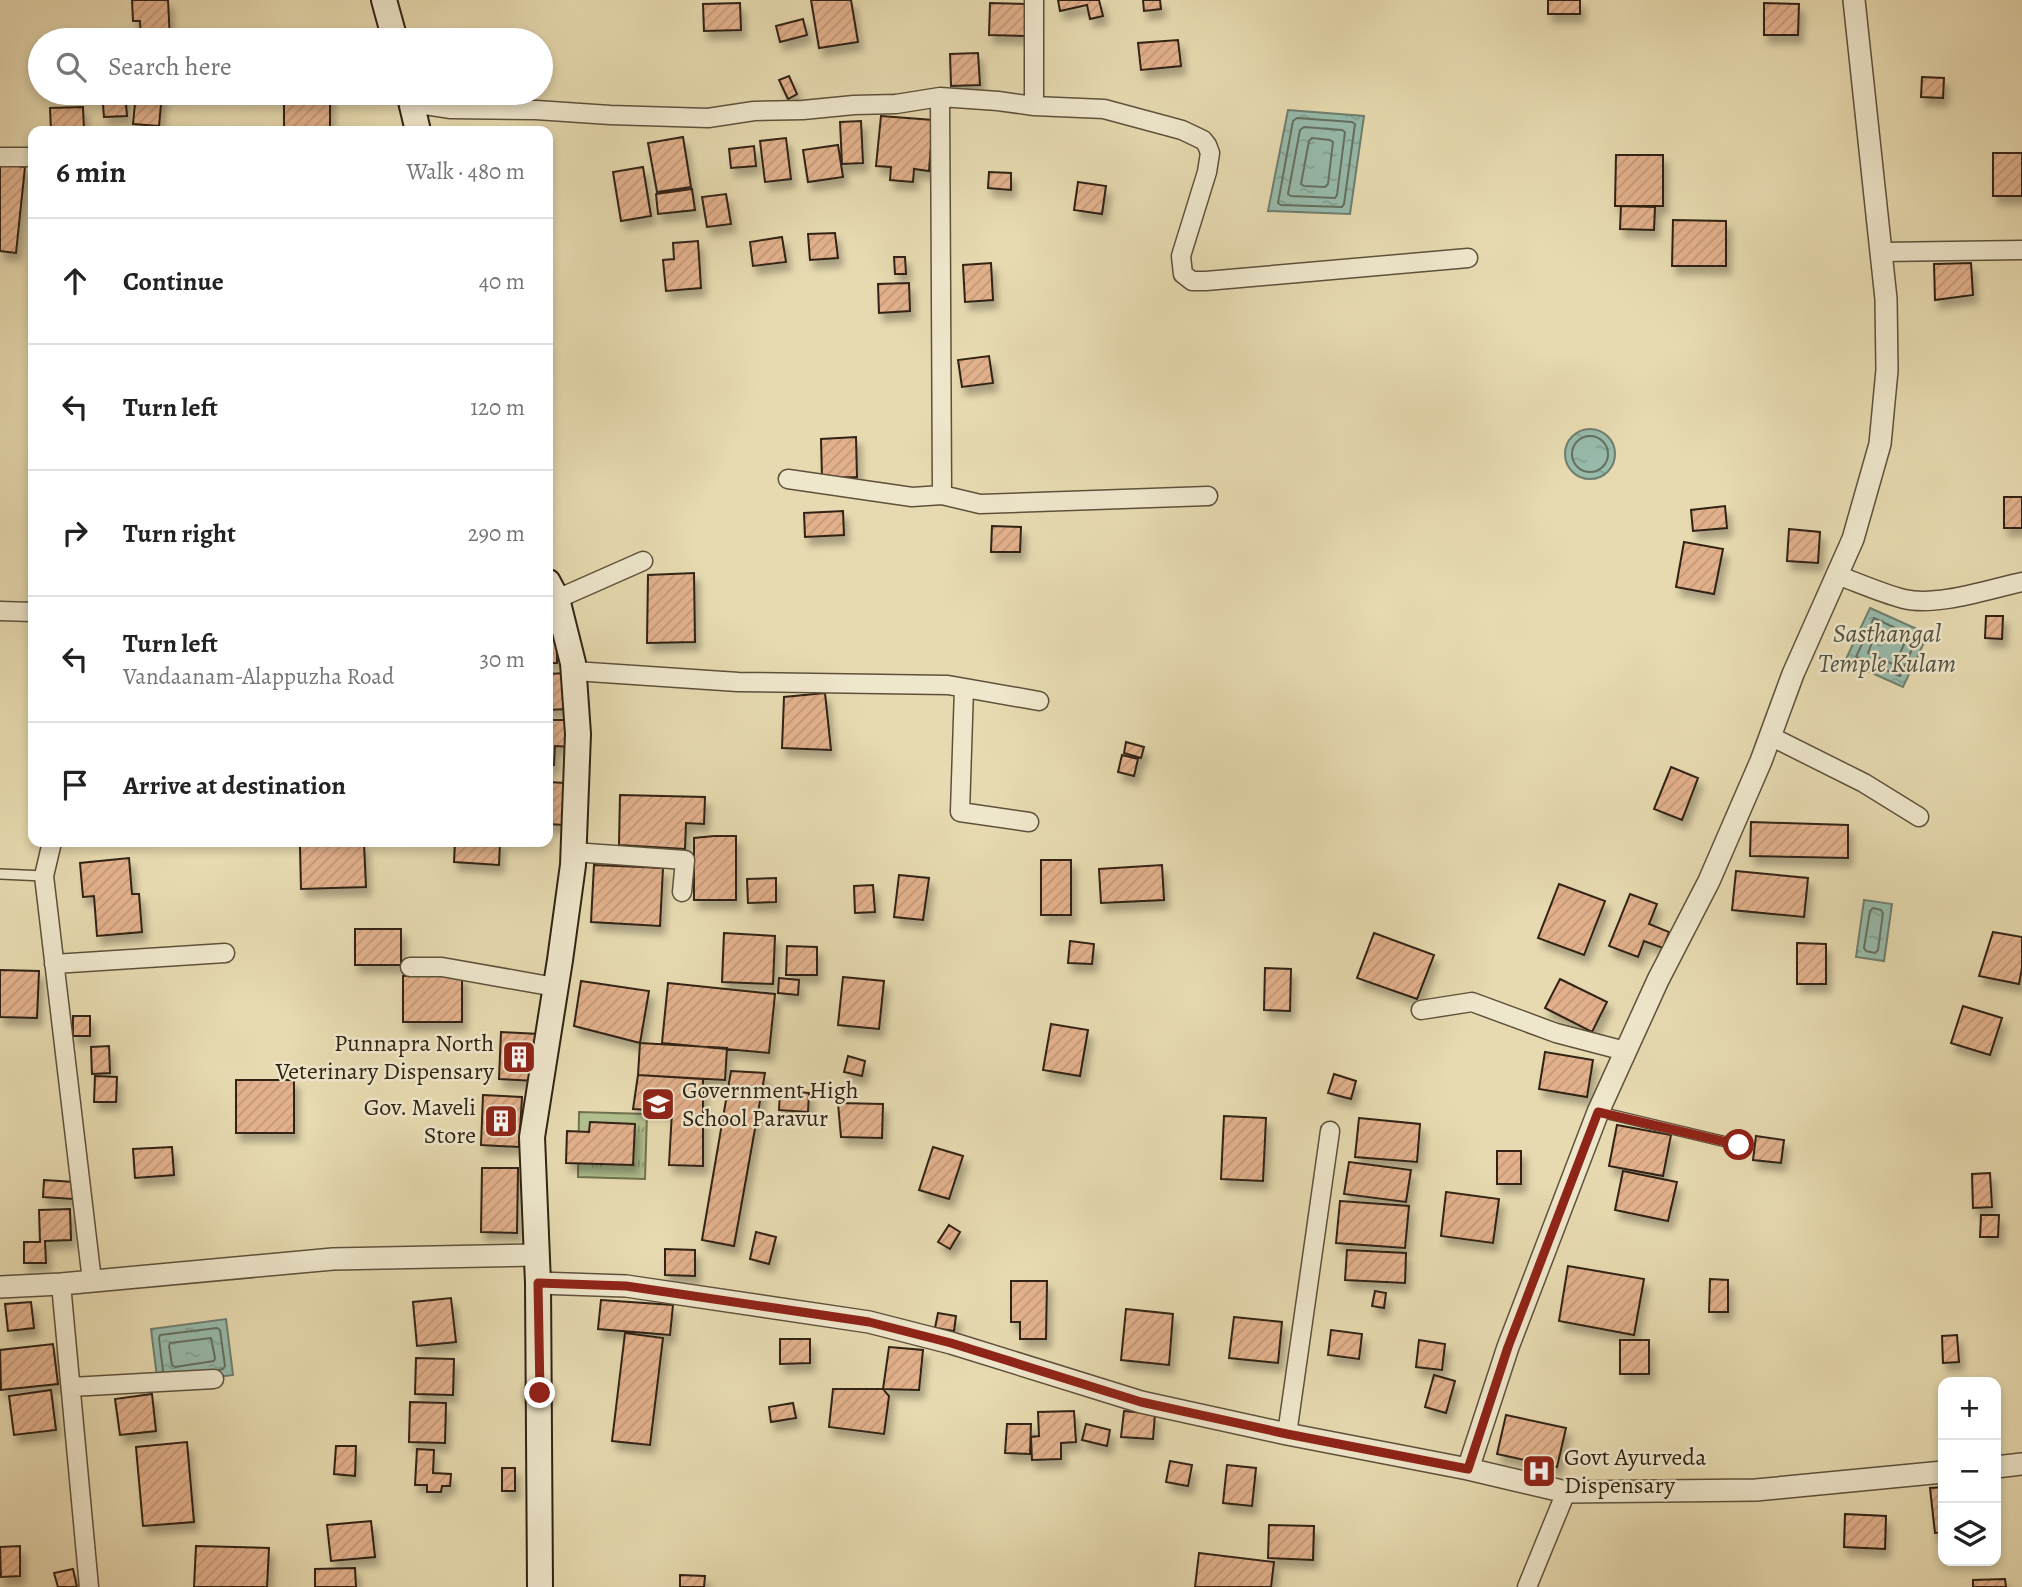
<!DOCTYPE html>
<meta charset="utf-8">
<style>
body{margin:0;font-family:Alegreya,serif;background:#f6f6f6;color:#222}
.controls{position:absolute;right:21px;bottom:21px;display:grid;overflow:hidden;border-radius:14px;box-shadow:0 4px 10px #0003}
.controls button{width:63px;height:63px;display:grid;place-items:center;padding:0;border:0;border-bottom:2px solid #e0e0e0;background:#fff;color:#222;font:35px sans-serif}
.stop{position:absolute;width:21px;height:21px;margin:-16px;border:5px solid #8f2418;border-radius:50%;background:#fff}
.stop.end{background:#8f2418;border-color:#fff;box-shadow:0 2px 7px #0008}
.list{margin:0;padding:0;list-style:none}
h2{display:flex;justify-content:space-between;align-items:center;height:91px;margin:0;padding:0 28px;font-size:30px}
h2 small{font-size:23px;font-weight:400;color:#767676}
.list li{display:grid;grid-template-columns:46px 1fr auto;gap:21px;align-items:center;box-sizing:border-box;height:126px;padding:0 28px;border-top:2px solid #e0e0e0}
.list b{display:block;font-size:26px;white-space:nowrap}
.list p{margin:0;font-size:23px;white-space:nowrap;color:#767676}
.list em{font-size:23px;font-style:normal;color:#767676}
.icon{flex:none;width:38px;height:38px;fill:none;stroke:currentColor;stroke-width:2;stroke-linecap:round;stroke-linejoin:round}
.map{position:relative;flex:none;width:2022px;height:1587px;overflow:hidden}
.search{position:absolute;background:#fff;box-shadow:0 4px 10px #0003;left:28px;top:28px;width:525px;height:77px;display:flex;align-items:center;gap:18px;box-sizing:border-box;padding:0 24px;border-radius:38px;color:#767676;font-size:26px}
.panel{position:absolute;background:#fff;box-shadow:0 4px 10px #0003;left:28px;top:126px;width:525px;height:721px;border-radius:14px}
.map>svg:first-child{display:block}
.park{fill:url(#park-tufts);stroke:#717251;stroke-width:2}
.water{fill:url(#water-ripples);stroke:#6e7e6f;stroke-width:2}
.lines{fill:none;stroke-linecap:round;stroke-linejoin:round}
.shore{stroke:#646f60;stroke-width:2}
.building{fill:url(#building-hatch);stroke:#302314;stroke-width:2;filter:url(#shadow)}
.service-casing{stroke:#5e513b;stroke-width:12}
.minor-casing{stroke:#5e513b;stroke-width:21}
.tertiary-casing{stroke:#5e513b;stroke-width:24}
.secondary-casing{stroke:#302314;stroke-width:28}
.service{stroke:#efe7cc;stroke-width:9}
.minor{stroke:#efe7cc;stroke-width:18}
.tertiary{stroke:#efe7cc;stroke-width:21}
.secondary{stroke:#efe7cc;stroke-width:24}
.route{stroke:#8f2418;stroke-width:9}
.labels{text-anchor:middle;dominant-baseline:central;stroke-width:5;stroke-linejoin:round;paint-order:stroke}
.poi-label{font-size:24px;fill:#302314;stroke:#efe7cc;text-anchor:end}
.water-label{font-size:26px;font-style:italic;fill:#4f5142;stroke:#efe7cc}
</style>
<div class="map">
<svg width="2022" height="1587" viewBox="0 0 2022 1587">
<defs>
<pattern id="park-tufts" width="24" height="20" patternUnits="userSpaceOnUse" patternTransform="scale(1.75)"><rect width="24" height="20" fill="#b2c08e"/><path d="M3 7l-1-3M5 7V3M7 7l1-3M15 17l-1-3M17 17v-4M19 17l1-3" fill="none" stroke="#919c73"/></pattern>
<pattern id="water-ripples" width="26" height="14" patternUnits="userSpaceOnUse" patternTransform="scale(1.75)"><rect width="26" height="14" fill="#97bbac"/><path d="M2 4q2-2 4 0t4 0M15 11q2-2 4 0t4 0" fill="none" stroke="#82a093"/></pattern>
<pattern id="building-hatch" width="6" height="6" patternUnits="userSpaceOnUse" patternTransform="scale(1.75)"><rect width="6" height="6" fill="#e2b18c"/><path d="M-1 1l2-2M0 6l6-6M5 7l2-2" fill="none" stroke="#c29878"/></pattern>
<filter id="shadow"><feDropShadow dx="4.5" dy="8" stdDeviation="3.5" flood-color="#0004"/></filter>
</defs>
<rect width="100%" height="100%" fill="#e7dab0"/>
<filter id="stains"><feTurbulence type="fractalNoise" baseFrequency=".00286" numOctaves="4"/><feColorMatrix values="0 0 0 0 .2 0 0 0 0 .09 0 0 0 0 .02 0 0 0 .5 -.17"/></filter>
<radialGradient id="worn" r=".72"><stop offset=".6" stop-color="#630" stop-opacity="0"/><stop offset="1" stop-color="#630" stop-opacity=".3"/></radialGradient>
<path class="park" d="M579 1112 647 1114 645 1179 578 1177Z"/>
<path class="water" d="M1288 110 1364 116 1350 214 1268 211Z
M1565 454a25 25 0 1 1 50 0a25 25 0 1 1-50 0Z
M1870 608 1928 634 1903 687 1845 661Z
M1864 900 1892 904 1884 961 1856 957Z
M226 1319 233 1375 158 1385 151 1329Z"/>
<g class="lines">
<path class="shore" d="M1297 118 1352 122 1355 124 1344 204 1342 207 1281 205 1278 203 1293 121Z
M1304 127 1342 130 1345 132 1337 195 1335 198 1291 196 1288 194 1300 130Z
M1312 138 1330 140 1333 142 1328 184 1325 187 1304 186 1301 184 1309 141Z
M1572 454a18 18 0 1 1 36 0a18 18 0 1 1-36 0Z
M1874 618 1917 638 1900 676 1856 657Z
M1879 630 1905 642 1895 665 1868 653 1876 632Z
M1873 908 1881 910 1883 913 1878 950 1875 953 1866 951 1864 948 1870 911Z
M211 1338 215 1358 214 1361 175 1367 172 1365 169 1346 170 1343Z
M163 1371 159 1338 160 1335 217 1328 220 1330 225 1366 223 1369 219 1370"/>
</g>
<path class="building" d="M132 0H168L170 40H141L140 21H133Z
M811 0H851L858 42 819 48Z
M1058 0H1099L1103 16 1090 19 1087 5 1060 11Z
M1143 0H1160L1161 9 1144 11Z
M1548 0H1580V14H1548Z
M740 3 741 30 704 31 703 4Z
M990 3 1026 4 1025 36 989 35Z
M1764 3 1799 4 1798 35H1764Z
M803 19 807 35 780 42 776 26Z
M329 34H389V40H329Z
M1178 40 1181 66 1141 70 1138 43Z
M978 53 980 85 951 86 950 54Z
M789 76 797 94 788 99 779 80Z
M1922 77 1944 78 1943 98 1921 97Z
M102 93H125L127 116 104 117Z
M136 93H162L159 126 133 124Z
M284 93H330V131H284Z
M83 107 84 131H51L50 108Z
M881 116 933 120 929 171 914 169 913 182 890 180 891 167 876 166Z
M861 121 863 163 842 164 840 122Z
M683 137 691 187 657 192 648 143Z
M786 138 791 179 765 182 760 141Z
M838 145 843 177 808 182 803 150Z
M754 146 756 166 731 168 729 149Z
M1993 153H2022V196H1993Z
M1616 155H1663V206H1615Z
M0 164 25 167 16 253 0 251Z
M643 167 651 216 621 221 613 172Z
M989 172 1011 173V190L988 188Z
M1078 182 1106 186 1102 214 1074 210Z
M692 189 695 210 658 214 656 194Z
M726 194 731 224 707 227 702 197Z
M1621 206 1655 207 1654 230 1620 229Z
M1673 220 1726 221V266H1672Z
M835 233 838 258 810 260 808 234Z
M782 237 786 262 753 266 750 242Z
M698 241 701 288 666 291 663 260 674 259 673 243Z
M894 257H905L906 274H895Z
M991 263 993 300 965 302 963 265Z
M1971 263 1973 295 1935 300 1934 264Z
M909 283 910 311 879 313 878 284Z
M989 356 993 383 962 387 958 360Z
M856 437 857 477 822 478 821 439Z
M2004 497H2022V528H2004Z
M1725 506 1727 528 1693 531 1691 510Z
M843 511 844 535 805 537 804 513Z
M992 526 1021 527 1020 552H991Z
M1789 529 1820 532 1818 563 1787 561Z
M1684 542 1723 549 1714 594 1676 587Z
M694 573 695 642 647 643 648 575Z
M1986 616H2003L2002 639 1985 638Z
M548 632H557V663H548Z
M566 673 567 709 548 710V674Z
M825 693 831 750 782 748 784 697Z
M548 720H574V747L555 746 554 765H548Z
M1126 742 1144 747 1141 758 1124 753Z
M1122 755 1138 759 1134 776 1118 772Z
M1671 767 1698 778 1682 820 1654 809Z
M548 782 565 783 564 825 548 824Z
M620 795 705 797 704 824 686 823 685 849 619 845Z
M1751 822 1848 825V858L1750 856Z
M714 836H736V900H694V838Z
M455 842H500L499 865 454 862Z
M364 844 366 887 301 889 300 846Z
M129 858 132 894H139L142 932 97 936 94 896 83 897 80 863Z
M1041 860H1071V915H1041Z
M594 865 663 868 660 926 591 922Z
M1162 865 1164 900 1101 903 1099 869Z
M1736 871 1808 878 1804 917 1732 910Z
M899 875 929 878 923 920 894 917Z
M776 878V902L748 903 747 879Z
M1559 884 1605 901 1584 955 1538 938Z
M873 885 875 912 855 913 854 886Z
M1630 894 1657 904 1649 924 1669 932 1663 948 1644 941 1638 957 1609 946Z
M355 929H401V965H355Z
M1993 932 2022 937V968L2019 984 1979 976Z
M724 933 775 936 773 984 722 982Z
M1374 933 1434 955 1417 999 1357 978Z
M1070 941 1094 944 1092 964 1068 963Z
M1797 943 1826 944V984H1797Z
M787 946 817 947V975H786Z
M1265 968 1291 969 1290 1011 1264 1010Z
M0 970 39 971 37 1018 0 1017Z
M403 976H462V1022H403Z
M843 977 884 981 879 1029 838 1025Z
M779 978 799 980 798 995 778 993Z
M1560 979 1607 1002 1592 1032 1545 1008Z
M581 981 649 991 640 1043 574 1026Z
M668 983 775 994 769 1053 662 1043Z
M1963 1006 2002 1018 1990 1055 1951 1043Z
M73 1016H90V1036H73Z
M1051 1024 1088 1030 1080 1076 1043 1070Z
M501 1032 539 1034 536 1081 499 1079Z
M640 1043 727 1048 725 1080 638 1075Z
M109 1046 110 1073 92 1074 91 1047Z
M1545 1052 1593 1060 1587 1097 1539 1089Z
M848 1056 865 1061 862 1076 844 1072Z
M731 1071 765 1073 734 1246 702 1240Z
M1334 1074 1356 1081 1351 1099 1328 1093Z
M638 1075 703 1079V1166L669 1165 672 1111 633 1109Z
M95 1076 117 1077 116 1102H94Z
M236 1080H294V1133H236Z
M780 1091 809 1093 808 1112 779 1110Z
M483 1095 522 1097 519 1147 481 1145Z
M838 1103 883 1104 882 1138 841 1137Z
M1224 1116 1266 1118 1263 1181 1221 1179Z
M1359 1118 1420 1124 1417 1162 1355 1157Z
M590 1122 635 1124 633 1165 566 1163 567 1131 589 1132Z
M1617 1125 1671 1135 1663 1176 1609 1166Z
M1756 1136 1784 1140 1781 1163 1753 1160Z
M172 1147 174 1175 135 1178 133 1149Z
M933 1147 963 1156 949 1199 919 1190Z
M1497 1151H1521V1184H1497Z
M1349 1162 1411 1170 1406 1202 1344 1194Z
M482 1168H518L517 1233 481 1232Z
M1623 1171 1677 1182 1668 1221 1615 1210Z
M1990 1173 1992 1207 1973 1208 1972 1174Z
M44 1180 74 1182 73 1199 43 1197Z
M1446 1192 1499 1199 1493 1243 1441 1236Z
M1340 1201 1409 1206 1405 1248 1336 1243Z
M70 1209 71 1240 45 1241 46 1263H24V1242H40L39 1210Z
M1981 1215H1999L1998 1237H1980Z
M949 1225 960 1232 950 1249 938 1242Z
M756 1232 776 1237 769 1264 750 1259Z
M665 1249 695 1250V1276L665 1275Z
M1347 1250 1406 1253 1405 1283 1345 1280Z
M1568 1266 1644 1279 1634 1335 1559 1321Z
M1710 1279 1728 1280V1312H1709Z
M1011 1281H1047L1046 1339H1020V1322H1011Z
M1375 1291 1386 1293 1384 1308 1372 1306Z
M451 1298 456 1342 417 1346 413 1302Z
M601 1300 673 1305 670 1335 598 1329Z
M31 1302 34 1328 8 1331 5 1304Z
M1126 1309 1173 1314 1169 1365 1121 1360Z
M938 1313 956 1316 954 1331 935 1328Z
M1234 1317 1282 1322 1278 1363 1229 1358Z
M1331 1330 1362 1334 1359 1359 1328 1355Z
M625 1333 663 1338 650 1445 612 1441Z
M1957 1335 1959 1362 1943 1363 1942 1336Z
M780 1339H810V1363L780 1364Z
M1419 1340 1445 1344 1442 1370 1416 1367Z
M1620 1340H1649V1374H1620Z
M53 1344 58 1384 1 1390 0 1350Z
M889 1347 923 1350 919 1390 883 1389Z
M416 1358 454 1359 453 1395 415 1394Z
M1434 1375 1455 1381 1446 1413 1425 1407Z
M833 1389H883L889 1396 884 1434 829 1427Z
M51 1390 56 1430 14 1435 9 1396Z
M152 1394 156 1431 120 1435 115 1399Z
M410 1402 446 1403 445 1443 409 1442Z
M793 1403 796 1418 771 1422 769 1407Z
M1074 1411 1076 1442 1061 1443V1459L1032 1460 1031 1437 1039 1436 1038 1412Z
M1124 1411 1155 1414 1153 1439 1121 1437Z
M1506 1415 1566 1428 1557 1467 1497 1454Z
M1007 1424H1031L1030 1454 1005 1453Z
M1086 1424 1110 1430 1107 1446 1082 1440Z
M187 1442 194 1522 143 1526 136 1447Z
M336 1446H356L355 1476 334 1474Z
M417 1449 434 1450 433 1473 451 1474 450 1486H442L441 1492H427V1485H415Z
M1170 1461 1192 1465 1188 1486 1166 1482Z
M1227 1465 1256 1468 1252 1506 1223 1503Z
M502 1468H515V1491H502Z
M1943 1487V1532L1935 1533 1930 1488Z
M1845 1514 1886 1516 1885 1549 1844 1547Z
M371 1521 375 1557 331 1561 327 1525Z
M1269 1525 1314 1526 1313 1560 1268 1558Z
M20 1546V1576L1 1577 0 1547Z
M196 1546 269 1548 267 1587H194Z
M1199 1553 1274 1562 1271 1587H1195Z
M355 1568 356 1587H315V1569Z
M73 1569 77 1587H58L54 1573Z
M680 1575 705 1576 704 1587H680Z
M2005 1579 2006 1587H1973V1580Z"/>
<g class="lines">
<g class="service-casing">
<path id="service" d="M0 874 44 876
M1600 1112 1739 1145"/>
</g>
<g class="minor-casing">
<path id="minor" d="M1034 0V106
M940 97 942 495
M412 103 451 109 536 110 610 115 708 118 754 111 803 110 854 105 896 104 940 97 998 101 1034 106 1104 109 1182 130 1203 140 1207 145 1210 153 1207 172 1181 256 1183 274 1192 281H1206L1468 258
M0 157H33
M1881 252 2022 250
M788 479 912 497 942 495 980 504 1208 496
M1837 575C1859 583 1881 593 1904 599 1937 607 1989 589 2022 582
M548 601 557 599 643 561
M0 611 33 612
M574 671 738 682 948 685 1039 701
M964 688 960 812 1029 822
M1770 736 1864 783 1919 817
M52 842 44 876 92 1281
M573 852 685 860 682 892
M54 964 225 953
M410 967H442L555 987
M1421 1010 1472 1002 1556 1033 1625 1051
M61 1284 89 1587
M71 1387 214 1379
M1287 1434 1330 1131
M1527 1587 1566 1492"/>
</g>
<g class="tertiary-casing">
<path id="tertiary" d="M538 1283 626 1286 869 1322 951 1343 1141 1402 1287 1434 1468 1469 1566 1492 1756 1490 1943 1472
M0 1287 61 1284 333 1259 537 1255
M1996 1467 2022 1464
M1468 1469 1508 1347 1598 1112 1658 980 1709 881 1761 761 1793 674 1853 539 1880 444 1887 370 1886 299 1854 0"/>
</g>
<g class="secondary-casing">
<path id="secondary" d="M384 0 395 40
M409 93 418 131
M540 1587 538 1283 532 1137 560 960 573 865 578 734 573 663 557 599 548 582"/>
</g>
<use href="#service" class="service"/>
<use href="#minor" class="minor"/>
<use href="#tertiary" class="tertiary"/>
<use href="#secondary" class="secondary"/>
</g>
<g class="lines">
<path class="route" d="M540 1393 538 1283 626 1286 869 1322 951 1343 1141 1402 1287 1434 1468 1469 1508 1347 1598 1112 1739 1145"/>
</g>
<defs>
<g id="building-square" transform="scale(1.75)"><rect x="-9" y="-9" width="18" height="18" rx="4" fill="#8f2418" stroke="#efe7cc"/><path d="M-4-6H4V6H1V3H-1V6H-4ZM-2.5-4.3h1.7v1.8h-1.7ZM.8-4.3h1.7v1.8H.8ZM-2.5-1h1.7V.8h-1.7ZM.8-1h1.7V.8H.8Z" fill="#fff"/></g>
<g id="school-square" transform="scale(1.75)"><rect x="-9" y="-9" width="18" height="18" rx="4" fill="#8f2418" stroke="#efe7cc"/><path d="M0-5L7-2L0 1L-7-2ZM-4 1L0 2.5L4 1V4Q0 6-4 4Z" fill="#fff"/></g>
<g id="hospital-square" transform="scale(1.75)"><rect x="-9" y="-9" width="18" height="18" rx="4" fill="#8f2418" stroke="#efe7cc"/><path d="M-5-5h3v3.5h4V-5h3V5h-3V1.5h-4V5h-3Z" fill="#fff"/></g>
</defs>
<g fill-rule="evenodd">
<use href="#building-square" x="519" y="1057"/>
<use href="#school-square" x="658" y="1104"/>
<use href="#building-square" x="501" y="1121"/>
<use href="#hospital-square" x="1539" y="1471"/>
</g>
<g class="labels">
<g class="poi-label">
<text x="494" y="1043">Punnapra North<tspan x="494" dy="28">Veterinary Dispensary</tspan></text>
<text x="682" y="1090" text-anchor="start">Government High<tspan x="682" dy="28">School Paravur</tspan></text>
<text x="476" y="1107">Gov. Maveli<tspan x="476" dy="28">Store</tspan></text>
<text x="1564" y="1457" text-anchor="start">Govt Ayurveda<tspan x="1564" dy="28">Dispensary</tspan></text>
</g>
<g class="water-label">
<text x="1887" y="633">Sasthangal<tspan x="1887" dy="30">Temple Kulam</tspan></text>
</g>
</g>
<rect width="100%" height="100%" filter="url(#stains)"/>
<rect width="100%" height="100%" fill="url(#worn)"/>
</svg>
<div class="controls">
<button>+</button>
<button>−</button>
<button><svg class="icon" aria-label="layers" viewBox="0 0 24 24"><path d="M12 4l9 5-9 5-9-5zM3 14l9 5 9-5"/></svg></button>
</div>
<div class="stop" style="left:1739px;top:1145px"></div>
<div class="stop end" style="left:540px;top:1393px"></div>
<div class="search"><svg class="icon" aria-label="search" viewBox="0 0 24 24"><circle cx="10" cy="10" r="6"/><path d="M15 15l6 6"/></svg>Search here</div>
<section class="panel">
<h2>6 min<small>Walk · 480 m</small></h2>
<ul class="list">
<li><svg class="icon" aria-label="ahead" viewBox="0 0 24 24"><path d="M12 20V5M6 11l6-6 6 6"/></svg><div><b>Continue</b></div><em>40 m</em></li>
<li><svg class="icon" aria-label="left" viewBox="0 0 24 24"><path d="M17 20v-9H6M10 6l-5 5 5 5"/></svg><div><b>Turn left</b></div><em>120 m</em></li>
<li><svg class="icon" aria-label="right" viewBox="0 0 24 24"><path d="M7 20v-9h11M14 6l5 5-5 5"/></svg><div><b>Turn right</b></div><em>290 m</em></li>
<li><svg class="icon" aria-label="left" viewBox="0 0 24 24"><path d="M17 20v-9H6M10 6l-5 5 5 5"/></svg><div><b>Turn left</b><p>Vandaanam-Alappuzha Road</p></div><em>30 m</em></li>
<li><svg class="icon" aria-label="arrive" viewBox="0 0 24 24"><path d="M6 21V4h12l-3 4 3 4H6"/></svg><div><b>Arrive at destination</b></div></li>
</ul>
</section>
</div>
